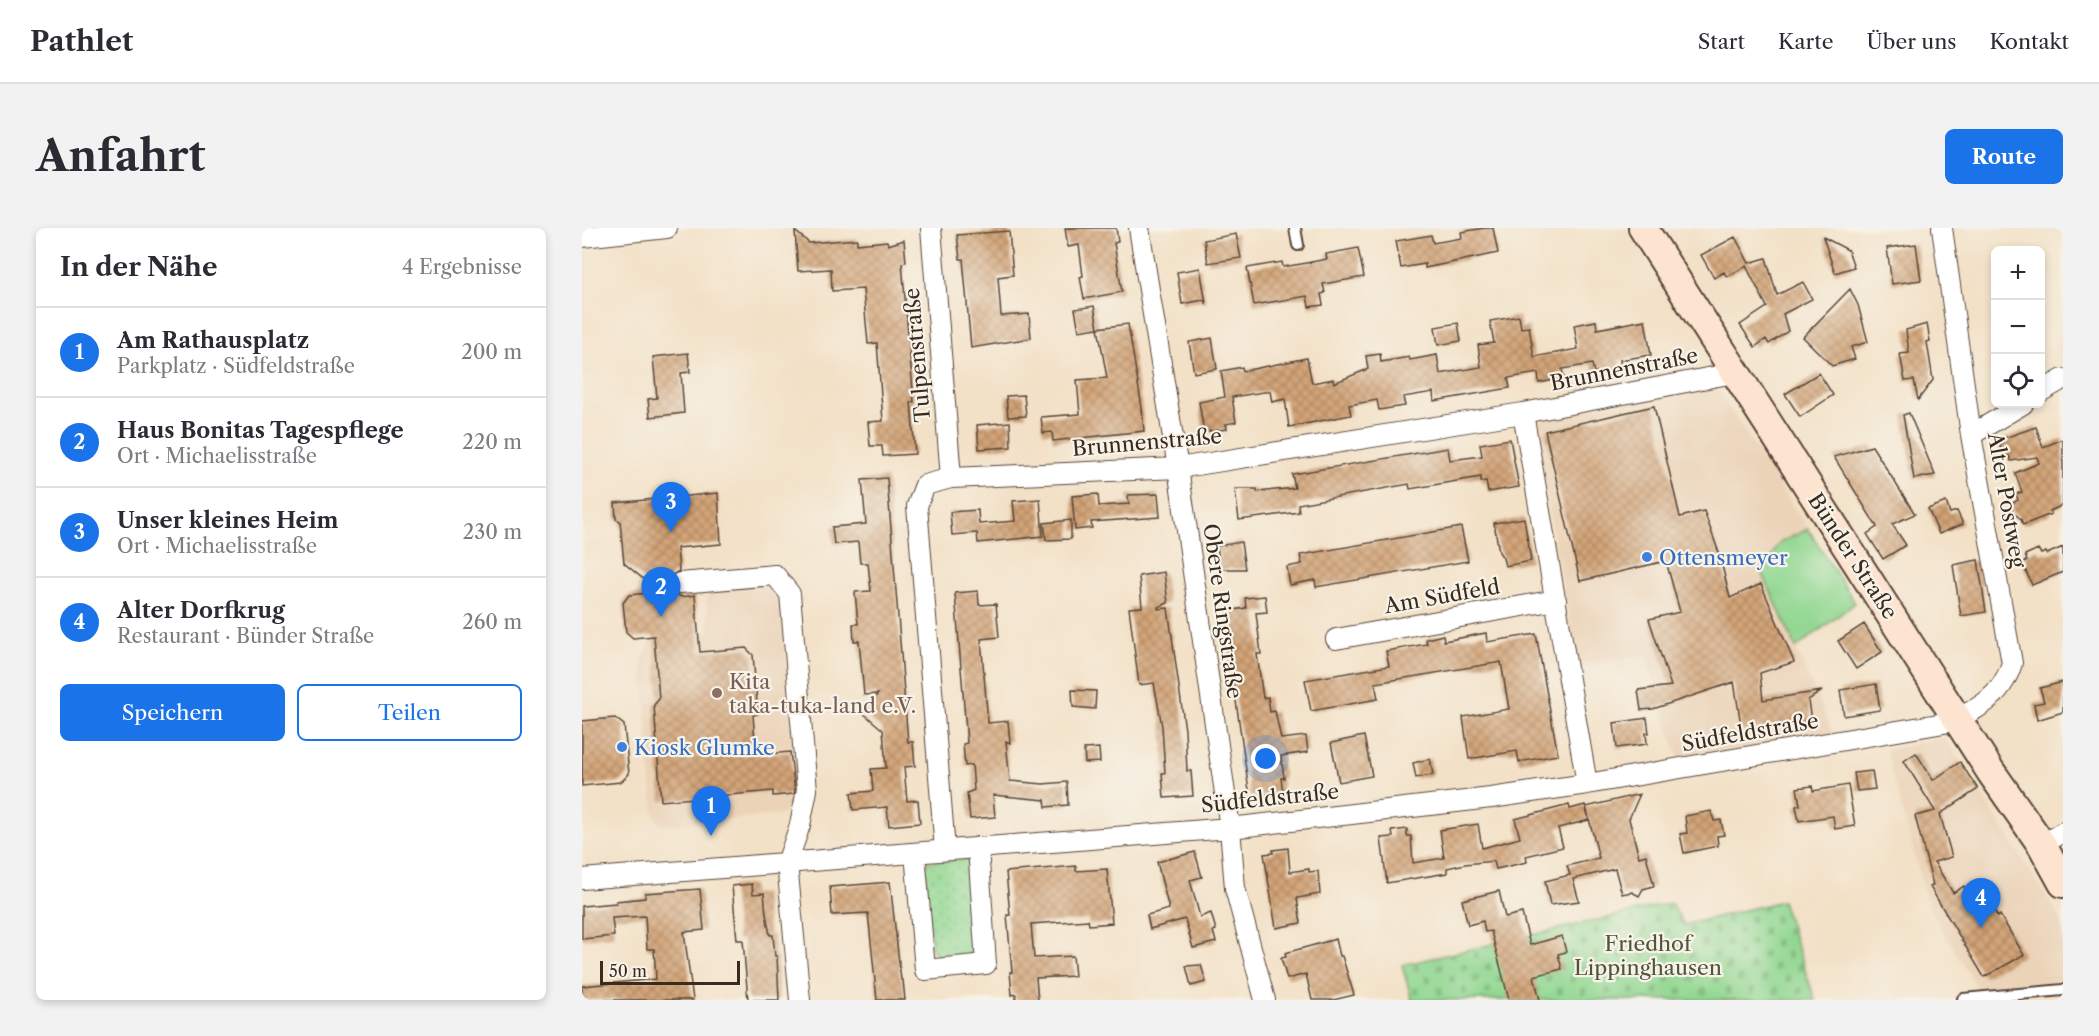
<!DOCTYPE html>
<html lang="de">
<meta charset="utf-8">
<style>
body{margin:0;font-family:"Libre Caslon Text",serif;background:#f2f2f3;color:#2b2b33}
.controls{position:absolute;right:18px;top:18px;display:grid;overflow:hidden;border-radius:9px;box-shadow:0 3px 9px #0003}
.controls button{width:54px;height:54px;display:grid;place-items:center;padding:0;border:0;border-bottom:2px solid #e1e1e2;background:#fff;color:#2b2b33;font:30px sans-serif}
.scale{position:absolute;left:18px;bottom:15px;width:140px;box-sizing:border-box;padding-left:6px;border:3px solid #3b2a1e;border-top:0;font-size:16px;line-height:21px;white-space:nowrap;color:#3b2a1e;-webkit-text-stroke:4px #f7f3e8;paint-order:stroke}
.you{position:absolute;left:684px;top:531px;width:21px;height:21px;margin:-15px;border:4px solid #fff;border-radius:50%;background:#1a73e8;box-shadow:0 0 0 9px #1a73e833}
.badge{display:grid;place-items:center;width:39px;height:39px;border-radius:50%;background:#1a73e8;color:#fff;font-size:20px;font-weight:700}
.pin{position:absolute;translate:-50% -50px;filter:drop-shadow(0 2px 3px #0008)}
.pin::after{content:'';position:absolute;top:32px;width:21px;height:18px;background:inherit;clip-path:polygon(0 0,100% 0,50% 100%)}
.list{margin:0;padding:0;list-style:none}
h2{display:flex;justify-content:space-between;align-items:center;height:78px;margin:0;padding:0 24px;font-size:26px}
h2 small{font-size:20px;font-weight:400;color:#7c7c81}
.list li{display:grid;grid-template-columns:39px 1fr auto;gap:18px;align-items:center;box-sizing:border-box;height:90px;padding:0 24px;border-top:2px solid #e1e1e2}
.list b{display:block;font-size:22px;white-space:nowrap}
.list p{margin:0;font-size:20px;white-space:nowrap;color:#7c7c81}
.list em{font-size:20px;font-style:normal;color:#7c7c81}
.actions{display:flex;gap:12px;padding:18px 24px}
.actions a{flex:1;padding:14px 0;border:2px solid #1a73e8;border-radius:9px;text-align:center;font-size:21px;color:#1a73e8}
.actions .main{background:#1a73e8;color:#fff}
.icon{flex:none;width:33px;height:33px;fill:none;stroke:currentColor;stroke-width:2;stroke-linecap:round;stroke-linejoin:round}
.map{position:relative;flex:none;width:1481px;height:772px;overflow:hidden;border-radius:9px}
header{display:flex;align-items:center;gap:36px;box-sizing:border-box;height:84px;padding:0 30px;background:#fff;border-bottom:2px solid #e1e1e2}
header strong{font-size:28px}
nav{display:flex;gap:33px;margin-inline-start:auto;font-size:21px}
.intro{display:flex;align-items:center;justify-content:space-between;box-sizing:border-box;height:144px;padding:0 36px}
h1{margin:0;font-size:42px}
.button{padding:15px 27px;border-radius:9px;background:#1a73e8;color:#fff;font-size:21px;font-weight:700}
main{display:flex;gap:36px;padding:0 36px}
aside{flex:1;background:#fff;border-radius:9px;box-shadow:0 3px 9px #0003}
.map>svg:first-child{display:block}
.built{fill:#ebd3b8}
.green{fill:#91d791;stroke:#668058;stroke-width:1.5}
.cemetery{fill:url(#cemetery-stones);stroke:#668058;stroke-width:1.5}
.park{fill:url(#park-dots);stroke:#668058;stroke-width:1.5}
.building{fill:url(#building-cross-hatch)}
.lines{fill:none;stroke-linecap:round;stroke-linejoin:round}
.lane-casing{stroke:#574537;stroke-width:14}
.street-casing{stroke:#574537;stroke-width:22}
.secondary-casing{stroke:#574537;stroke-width:32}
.lane{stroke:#fff;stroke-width:10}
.street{stroke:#fff;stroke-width:20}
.secondary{stroke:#fde4d0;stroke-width:28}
.shop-dot{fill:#3f7fe0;stroke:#f7f3e8;stroke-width:2}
.education-dot{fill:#8d6e63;stroke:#f7f3e8;stroke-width:2}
.labels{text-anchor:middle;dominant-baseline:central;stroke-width:4.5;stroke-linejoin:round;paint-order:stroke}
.street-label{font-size:21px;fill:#3b2a1e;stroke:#f7f3e8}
.shop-label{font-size:21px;fill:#366cbe;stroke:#f7f3e8;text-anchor:start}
.education-label{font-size:21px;fill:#785e54;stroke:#f7f3e8;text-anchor:start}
.park-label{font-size:21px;fill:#50553b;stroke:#f7f3e8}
</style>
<header>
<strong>Pathlet</strong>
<nav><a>Start</a><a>Karte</a><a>Über uns</a><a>Kontakt</a></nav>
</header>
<div class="intro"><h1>Anfahrt</h1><a class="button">Route</a></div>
<main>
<aside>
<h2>In der Nähe<small>4 Ergebnisse</small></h2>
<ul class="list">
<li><span class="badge">1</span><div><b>Am Rathausplatz</b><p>Parkplatz · Südfeldstraße</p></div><em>200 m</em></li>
<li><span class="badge">2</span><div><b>Haus Bonitas Tagespflege</b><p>Ort · Michaelisstraße</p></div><em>220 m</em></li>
<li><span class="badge">3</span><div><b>Unser kleines Heim</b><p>Ort · Michaelisstraße</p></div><em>230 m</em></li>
<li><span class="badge">4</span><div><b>Alter Dorfkrug</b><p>Restaurant · Bünder Straße</p></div><em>260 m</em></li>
</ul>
<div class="actions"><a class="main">Speichern</a><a>Teilen</a></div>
</aside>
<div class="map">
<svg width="1481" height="772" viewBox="0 0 1481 772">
<defs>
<pattern id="cemetery-stones" width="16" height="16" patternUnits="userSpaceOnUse" patternTransform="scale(1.5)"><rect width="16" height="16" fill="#91d791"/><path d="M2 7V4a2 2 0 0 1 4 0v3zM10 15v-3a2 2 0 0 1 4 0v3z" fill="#7eb97d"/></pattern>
<pattern id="park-dots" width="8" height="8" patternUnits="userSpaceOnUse" patternTransform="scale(1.5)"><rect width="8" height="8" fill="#91d791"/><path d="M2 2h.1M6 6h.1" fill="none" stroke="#7eb97d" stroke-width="1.8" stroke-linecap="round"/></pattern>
<pattern id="building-cross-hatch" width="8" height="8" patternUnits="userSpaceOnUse" patternTransform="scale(1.5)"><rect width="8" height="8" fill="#d3a478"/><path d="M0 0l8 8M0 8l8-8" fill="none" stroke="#ac8662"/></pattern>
</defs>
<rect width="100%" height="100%" fill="#f7f3e8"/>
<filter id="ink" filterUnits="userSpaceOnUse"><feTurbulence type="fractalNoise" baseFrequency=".0167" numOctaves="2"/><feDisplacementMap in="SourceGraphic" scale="12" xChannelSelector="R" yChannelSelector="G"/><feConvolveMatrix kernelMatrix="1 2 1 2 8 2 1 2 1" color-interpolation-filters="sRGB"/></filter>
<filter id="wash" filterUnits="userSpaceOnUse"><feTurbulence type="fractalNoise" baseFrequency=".008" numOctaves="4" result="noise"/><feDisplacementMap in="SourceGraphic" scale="24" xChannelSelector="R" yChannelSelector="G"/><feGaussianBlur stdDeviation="1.35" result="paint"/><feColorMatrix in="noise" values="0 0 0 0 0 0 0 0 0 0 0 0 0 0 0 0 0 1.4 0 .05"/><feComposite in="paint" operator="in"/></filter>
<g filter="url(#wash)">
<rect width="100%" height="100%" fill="#f3e1c7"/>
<path class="built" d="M1134 160 1226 301 1197 315 1186 335 1179 342 1252 508 1098 534 1063 427 995 438 953 207 956 195 964 187Z
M186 358 194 360 199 370 215 564 214 573 210 581 198 587 79 597 73 589 70 566 60 431 72 409 127 404 124 363Z
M1363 509 1481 695V758L1396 761 1347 680 1304 522Z"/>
<path class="green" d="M1226 301 1273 375 1214 420 1179 342 1186 335 1197 315Z"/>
<path class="cemetery" d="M1200 673 1233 772H830L820 737 1089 675 1102 697Z"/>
<path class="park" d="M385 631 388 636 394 714C388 737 359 740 349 718L343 640 346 634Z"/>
<g id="blocks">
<path class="building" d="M483 0H534L536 14 532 15 540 64 502 71 498 49 501 48 497 17 486 19Z
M902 0H911L916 25 843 40V36L819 40 814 13 849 7 851 15 880 10 879 4Z
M213 3 227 15 275 11V16L305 13 306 17 322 12 324 34 320 35 332 174H329L333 226 301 228 300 218H288L286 194 301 193 295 115 286 116 281 61 250 63 249 41 216 43Z
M427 3 431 47 416 49 419 88 447 86 449 110 389 120 381 31H378L375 7Z
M654 6 659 30 626 35 622 12Z
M1153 9 1167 35 1184 30 1195 67 1221 54 1230 71 1201 86 1206 103 1187 116 1184 111 1173 119 1158 97 1185 79 1164 38 1145 49 1142 44 1132 50 1119 27Z
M1241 9 1266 22 1272 39 1253 45Z
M1334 16 1339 52 1310 56 1305 20Z
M776 20 782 49 741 56 743 65 739 66 741 77 727 79 725 68 672 77 665 40 700 34 701 39 719 36 745 31 744 26Z
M618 40 624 75 621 72 600 76 595 44Z
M1268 61 1276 77 1286 114 1269 119 1273 131 1250 138 1221 109Z
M512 78 516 100 497 103 493 81Z
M937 88 939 100 947 99 952 129 996 121 992 97 1014 93 1015 101 1063 92 1069 127 1038 132 1039 140 1012 145 1010 136 980 141 982 150 957 155 956 145 926 150 928 160 870 170 852 173 851 164 821 169 823 178 797 182 795 172 767 177 769 187 707 199 703 171 690 174 688 163 650 169 654 194 644 196 645 201 622 204 617 174 643 169 639 143 660 139 661 143 725 130 730 155 751 151 752 155 786 141 784 128 798 126 799 134 827 129 828 132 855 127 858 146 899 139 896 117 912 115 908 93Z
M876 95 879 113 856 117 853 99Z
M546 96 560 180 562 203 471 213 470 204 461 205 459 189 498 186 495 152 525 150 516 100Z
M1345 96 1348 113 1345 114 1351 152 1336 172 1332 152 1323 153 1318 126 1327 125 1324 102Z
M630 110 635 141 612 145 607 114Z
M106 125 108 144 99 145 102 185 68 189 66 171 75 170 71 129Z
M1237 145 1251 167 1218 189 1203 166Z
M442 167 444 188 426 189 424 168Z
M1072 178 1098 289 1122 283 1137 325 1148 370 1179 356 1212 434 1178 445 1181 472 1240 463 1226 472 1229 493 1160 503 1152 454 1071 481 1059 482 1056 462 1089 458 1067 391 1098 384 1084 333 998 353 963 203Z
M1327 185 1353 247 1332 251 1321 187Z
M428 194 429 219 397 221 395 197Z
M1454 199 1461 219 1481 211V277L1468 283 1469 286 1441 297 1439 291 1430 284 1431 275 1436 272 1434 266 1440 264 1433 245 1457 235 1455 229 1429 233 1427 228 1422 230 1418 219 1422 210Z
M928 211 937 259 906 264 904 253 899 254V249L828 261 827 256 716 276 717 284 657 292 653 261H675V264L713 260 710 246 866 220 868 232 900 228 898 216Z
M1290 218 1333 286 1310 296 1324 317 1301 331 1285 306 1295 299 1252 229Z
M305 250 326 514H331L333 538 322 539 325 573 336 572 338 595 307 598 305 579 271 582 269 565 291 563 289 541 304 540 301 502 280 484 296 466 282 467 277 413H272L271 396H276L273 364 289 363 286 335H278L276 314 252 316 250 299 284 296 280 252Z
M136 265 139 316 95 320 97 343 87 349 86 357 89 362 93 366 100 369 113 367 118 424 164 420 171 427 176 486 171 487 174 527 208 524 213 563 212 566 191 568V563L79 573 72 477 77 471 72 408 51 410 44 404 41 375 47 367 77 364 42 335 38 293 34 291 33 275Z
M516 266 517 278 547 276 546 267 576 266 578 289 509 294 510 300 493 302 490 268Z
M458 271 461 308 396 315 395 305 370 307 368 284 396 282 397 296 433 293 431 273Z
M1364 274 1368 285 1375 283 1381 296 1357 306 1346 281Z
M942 290 949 333 923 338 921 330 917 324 912 295Z
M489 292V311L464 312 462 295Z
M879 299 886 333 734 359 733 352 708 357 705 339 720 336 718 327Z
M659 314 663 341H638L635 318Z
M1481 319V344L1450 357 1440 334 1445 333 1443 327 1456 321 1459 326 1464 324 1465 326Z
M1396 332 1404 384 1379 388 1371 337Z
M582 344 586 375 576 379V381L586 380 603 502 605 543H609L611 568 582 570 580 545H583L580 498 572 455 557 457 547 380 560 379 557 348Z
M396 363 397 377 414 376 417 409 399 411 406 495 426 493 428 515 424 513 428 553 461 556 485 554 486 577 464 579 463 572 411 567 413 589 388 591 385 565 392 562 390 537 383 538 381 516 385 515 373 365Z
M683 368 685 384 674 385 679 426H675L681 470 686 469 688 484 693 483 699 511 724 508 726 524 699 528 702 550H699L701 564 668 569 647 425 648 424 644 383 664 380 663 370Z
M1282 396 1300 424 1274 441 1256 413Z
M904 405 905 414 954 406 976 527 937 534 935 523 887 531 881 489 927 481 919 434 793 455 796 471 729 483 723 452 807 438 804 423 845 416 844 411 861 407 862 413Z
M1481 454V484L1455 492 1452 476 1462 474 1458 460Z
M1294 456 1298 482 1262 488 1258 462Z
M490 462 514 463 513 481 491 479Z
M33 490 42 497 47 546 39 554 0 558V493Z
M1065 490 1067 505H1064L1065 516 1035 520 1032 495Z
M782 508 790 548 757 554 749 515Z
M517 520 518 534 503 535 502 521Z
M1334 525 1351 552 1378 534 1396 561 1358 586 1370 629 1352 634 1371 665 1382 658 1392 676 1404 669 1416 689 1418 687 1442 727 1402 749 1348 659 1351 657 1333 588 1353 583 1322 533Z
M848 531 851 547 834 550 831 535Z
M1290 543 1293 561 1275 563 1272 545Z
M1266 557 1273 598 1253 601 1251 588 1217 593 1214 578 1218 577 1215 560 1230 558 1231 563Z
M1058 566 1047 591 1057 629 1064 627 1072 658 1061 661 1057 668 1050 664 1040 666 1033 641 991 651 997 673 968 677 963 653 988 647 985 638 1017 630 1004 579Z
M987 577 988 581 1003 577 1007 592 976 600 981 619 944 628 945 634 914 641 912 633 883 636 865 640V645L805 655 799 610 811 609 810 603 825 601V608H829L831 635 862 630 858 602 896 596 900 620 938 610 933 591Z
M1129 583 1132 593 1139 592 1142 607 1135 608 1136 618 1102 625 1098 606 1105 605 1103 588Z
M706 620 708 644 727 641V644L736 643 738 666 715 670 719 695 694 700 682 626 691 625V622Z
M613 624 620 649 608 652 618 689 629 685 634 702 631 703 634 714 611 720 603 691 568 701 565 687 587 681 575 634Z
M494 638V643L525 641 530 695 507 697 506 692 449 696 452 730 491 728 493 748 454 750 456 772H434V766L430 767 428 744H430L425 687H428L424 644Z
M308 654 319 752H321L323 772H295L286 685 250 687 248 659Z
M170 656 171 666 182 665 184 686 188 707H191L193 728H195L197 772H166L161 712H155L150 658Z
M118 661 122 702 102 704 111 772H0V758L74 751 72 721H65L63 688 30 690 32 708 0 711V678L34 675V673L63 670V665Z
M917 663 923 689 940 685 948 717 980 708 984 724 976 726 980 741 952 748 958 772H927L909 703 903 704 901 693 886 697 880 672Z
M754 711 758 728H760L772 767 751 772H730L724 746 705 751 699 730 704 729 703 725Z
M619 737 624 754 609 758 604 738Z"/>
</g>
</g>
<g filter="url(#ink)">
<use href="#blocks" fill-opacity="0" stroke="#574537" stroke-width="1.5"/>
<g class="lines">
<g class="lane-casing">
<path id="lane" d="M713 0 716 17
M1381 771 1481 762"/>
</g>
<g class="street-casing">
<path id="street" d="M349 0 369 250
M557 0 596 240 648 600 653 660 683 772
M0 9 85 0
M1458 164 1481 151
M941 185 1005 556
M1389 207 1441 176
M98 355 193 347 208 366 225 562 218 597 205 635 218 772
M754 411 974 372
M1460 617 1481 604
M363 622 335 278 343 257 369 250 596 240 941 185 1152 145
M333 625 343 742 404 736 396 619
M0 651 648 600 909 570 1005 556 1362 495C1394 484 1420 469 1430 435L1389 207 1360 0"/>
</g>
<g class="secondary-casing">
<path id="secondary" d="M1061 0 1409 544 1460 617 1481 655"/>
</g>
<use href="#lane" class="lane"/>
<use href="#street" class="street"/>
<use href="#secondary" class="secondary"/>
</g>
</g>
<g class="shop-dot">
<circle cx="1065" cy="329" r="6"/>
<circle cx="40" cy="519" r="6"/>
</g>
<circle class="education-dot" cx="135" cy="465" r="6"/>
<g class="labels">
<g class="street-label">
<text transform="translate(335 127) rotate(-95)">Tulpenstraße</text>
<text transform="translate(1042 141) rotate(-11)">Brunnenstraße</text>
<text transform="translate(565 214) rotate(-5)">Brunnenstraße</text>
<text transform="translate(1425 272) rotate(80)">Alter Postweg</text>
<text transform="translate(1271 328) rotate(57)">Bünder Straße</text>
<text transform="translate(860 368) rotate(-10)">Am Südfeld</text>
<text transform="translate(641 383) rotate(82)">Obere Ringstraße</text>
<text transform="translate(1168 504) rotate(-10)">Südfeldstraße</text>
<text transform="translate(688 570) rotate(-6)">Südfeldstraße</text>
</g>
<g class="shop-label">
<text x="1077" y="329">Ottensmeyer</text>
<text x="52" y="519">Kiosk Glumke</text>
</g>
<g class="education-label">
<text x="147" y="453">Kita<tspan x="147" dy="24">taka-tuka-land e.V.</tspan></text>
</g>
<g class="park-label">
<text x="1066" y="715">Friedhof<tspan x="1066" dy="24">Lippinghausen</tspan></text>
</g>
</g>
</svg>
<div class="controls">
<button>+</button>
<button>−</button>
<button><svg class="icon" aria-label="locate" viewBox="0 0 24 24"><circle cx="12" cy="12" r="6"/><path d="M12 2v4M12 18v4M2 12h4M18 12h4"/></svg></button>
</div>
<div class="scale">50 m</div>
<div class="you"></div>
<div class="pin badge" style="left:129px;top:608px">1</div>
<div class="pin badge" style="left:79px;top:389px">2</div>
<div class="pin badge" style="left:89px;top:304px">3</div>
<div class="pin badge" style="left:1399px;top:700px">4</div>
</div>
</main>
